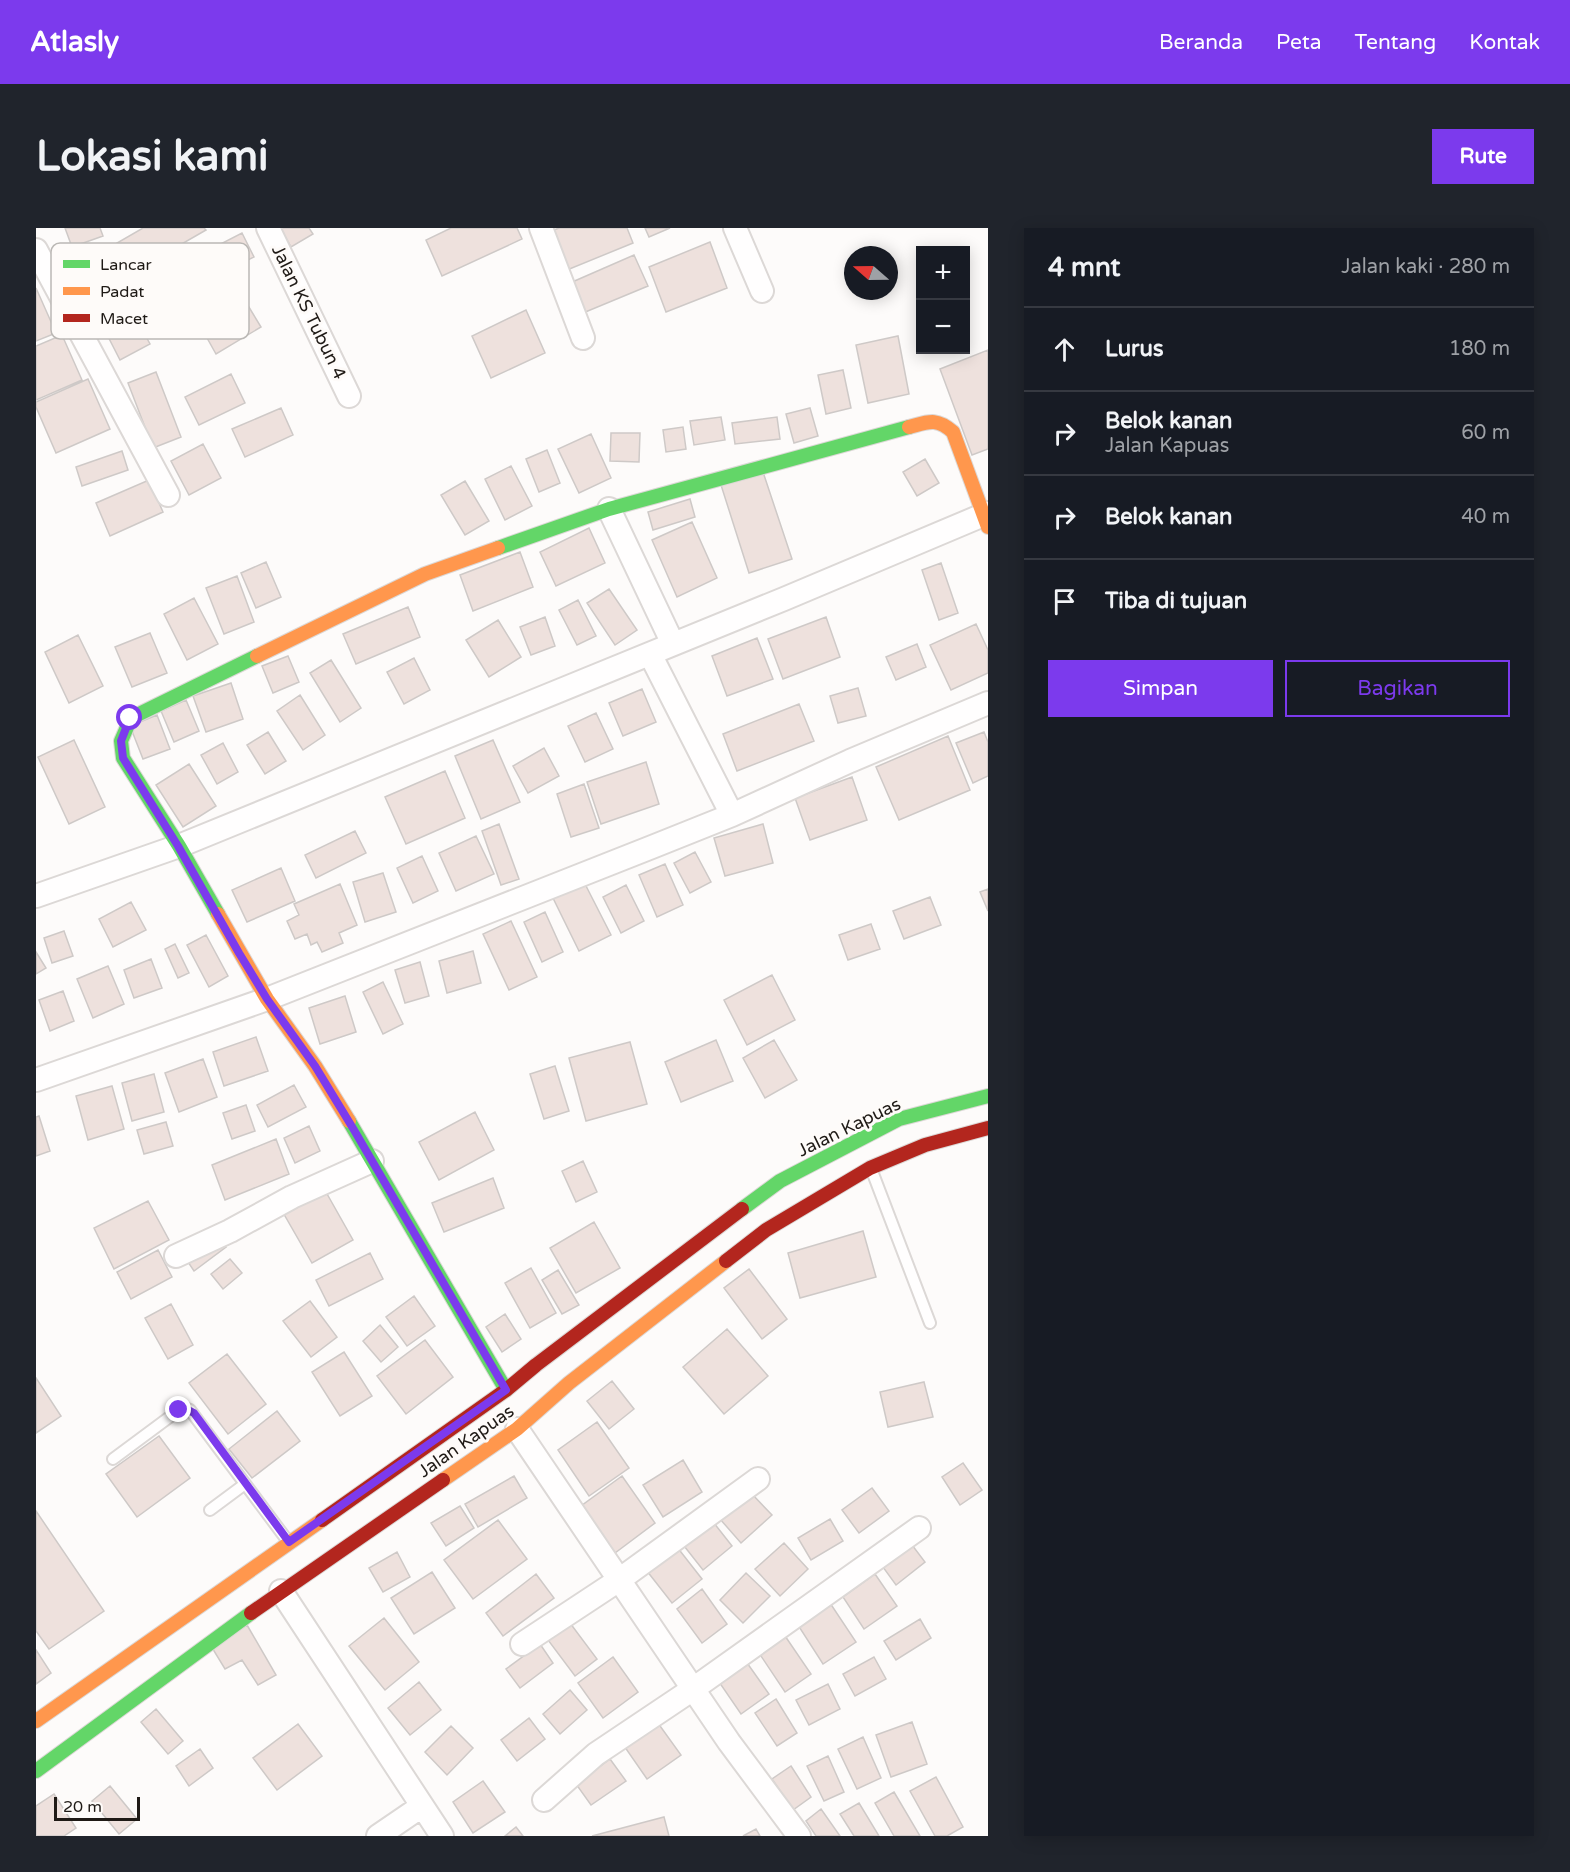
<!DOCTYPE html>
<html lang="id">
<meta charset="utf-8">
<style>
body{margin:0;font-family:"Varela Round",sans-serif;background:#20242c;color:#f1f3f6}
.controls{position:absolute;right:18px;top:18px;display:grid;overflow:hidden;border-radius:0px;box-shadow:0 3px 15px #0003}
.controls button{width:54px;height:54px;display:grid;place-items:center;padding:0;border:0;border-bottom:2px solid #363941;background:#171b24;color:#f1f3f6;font:30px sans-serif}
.compass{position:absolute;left:808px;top:18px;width:54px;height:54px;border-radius:50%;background:#171b24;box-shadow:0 3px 15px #0003;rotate:290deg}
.scale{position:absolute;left:18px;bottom:15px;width:86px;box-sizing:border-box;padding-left:6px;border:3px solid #1f1a16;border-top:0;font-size:16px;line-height:21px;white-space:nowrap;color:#1f1a16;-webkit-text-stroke:4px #fefbf9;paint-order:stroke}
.stop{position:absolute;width:18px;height:18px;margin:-14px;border:4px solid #7c3aed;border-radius:50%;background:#fff}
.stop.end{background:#7c3aed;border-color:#fff;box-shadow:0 2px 6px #0008}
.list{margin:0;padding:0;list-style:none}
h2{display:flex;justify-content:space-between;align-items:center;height:78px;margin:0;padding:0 24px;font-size:26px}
h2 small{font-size:20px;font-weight:400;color:#9ea1a6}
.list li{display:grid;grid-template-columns:39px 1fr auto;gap:18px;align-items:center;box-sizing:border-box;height:84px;padding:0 24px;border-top:2px solid #363941}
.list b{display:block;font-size:22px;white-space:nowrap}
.list p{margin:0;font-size:20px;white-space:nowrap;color:#9ea1a6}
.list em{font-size:20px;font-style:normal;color:#9ea1a6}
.actions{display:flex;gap:12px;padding:18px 24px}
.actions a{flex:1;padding:14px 0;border:2px solid #7c3aed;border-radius:0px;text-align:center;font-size:21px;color:#7c3aed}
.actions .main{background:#7c3aed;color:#fff}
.icon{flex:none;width:33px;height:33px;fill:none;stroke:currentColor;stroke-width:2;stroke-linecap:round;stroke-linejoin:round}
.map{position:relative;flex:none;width:952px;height:1608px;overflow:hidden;border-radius:0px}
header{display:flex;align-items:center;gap:36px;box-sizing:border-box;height:84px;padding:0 30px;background:#7c3aed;color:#fff}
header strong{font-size:28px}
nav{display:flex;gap:33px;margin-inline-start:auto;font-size:21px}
.intro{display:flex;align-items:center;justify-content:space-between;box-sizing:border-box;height:144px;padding:0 36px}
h1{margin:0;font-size:42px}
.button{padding:15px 27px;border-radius:0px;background:#7c3aed;color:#fff;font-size:21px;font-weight:700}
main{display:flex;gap:36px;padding:0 36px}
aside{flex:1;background:#171b24;border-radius:0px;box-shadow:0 3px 15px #0003}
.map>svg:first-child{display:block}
.building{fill:#eee1dd;stroke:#cec9c7;stroke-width:1.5}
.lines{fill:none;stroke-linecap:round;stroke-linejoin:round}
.lane-casing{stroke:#dcd8d6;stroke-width:14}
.street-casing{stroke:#dcd8d6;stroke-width:26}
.fast-casing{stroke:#dcd8d6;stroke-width:16}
.slow-casing{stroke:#dcd8d6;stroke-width:16}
.jam-casing{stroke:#dcd8d6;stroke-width:16}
.lane{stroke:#fffefe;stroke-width:10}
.street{stroke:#fffefe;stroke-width:22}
.fast{stroke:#63d668;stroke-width:14}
.slow{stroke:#ff974d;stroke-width:14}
.jam{stroke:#b3261e;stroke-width:14}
.route{stroke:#7c3aed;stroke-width:8}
.labels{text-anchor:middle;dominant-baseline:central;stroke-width:6;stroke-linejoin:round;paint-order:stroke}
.street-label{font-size:18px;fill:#1f1a16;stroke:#fefbf9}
.key{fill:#fefbf9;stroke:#bbb8b5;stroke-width:1.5}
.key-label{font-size:16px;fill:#1f1a16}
</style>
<header>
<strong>Atlasly</strong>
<nav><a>Beranda</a><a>Peta</a><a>Tentang</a><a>Kontak</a></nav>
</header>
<div class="intro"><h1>Lokasi kami</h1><a class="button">Rute</a></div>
<main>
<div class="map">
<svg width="952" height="1608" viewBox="0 0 952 1608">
<rect width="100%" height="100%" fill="#fdfbfa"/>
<path class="building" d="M29 0H64L67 8 36 19Z
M107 0H168L170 2 97 44 81 15Z
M244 0H273L277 6 255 19Z
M415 0H481L486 11 406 48 390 12Z
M523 0H591L597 15 531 42 515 3Z
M609 0H634L613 9Z
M206 5 218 29 117 80 105 57Z
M674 14 691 60 630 84 613 39Z
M598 27 612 58 547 85 534 55Z
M0 60 20 105 0 113Z
M205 66 225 99 180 126 161 92Z
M88 68 114 116 84 132 59 83Z
M490 82 509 125 455 150 436 108Z
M26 107 46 152 0 172V118Z
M862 108 873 166 832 175 820 117Z
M952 122V221L936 227 904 141Z
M807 142 815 180 790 186 782 147Z
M120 144 145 209 117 220 92 155Z
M195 146 209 175 163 197 149 169Z
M52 151 74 201 20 225 0 179V174Z
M245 180 257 207 209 229 196 201Z
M774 180 782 208 758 215 750 186Z
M685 189 689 212 658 217 654 193Z
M741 189 744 211 699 216 696 195Z
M647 199 650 221 630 224 627 202Z
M575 205H604L603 234 574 233Z
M555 206 575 250 543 265 522 221Z
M167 216 185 250 153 267 135 233Z
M511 222 524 255 503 264 490 231Z
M86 223 92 242 46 258 40 239Z
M889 231 903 255 881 268 867 244Z
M475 238 496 278 469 292 449 251Z
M727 244 756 331 713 345 685 257Z
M113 252 127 284 74 308 60 275Z
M429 253 453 293 429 307 405 267Z
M654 271 659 289 617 302 612 284Z
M656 294 681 350 641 369 616 312Z
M553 300 569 335 520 358 504 324Z
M484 324 497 359 437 383 424 347Z
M230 334 245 369 220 380 205 345Z
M905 335 922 385 903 392 886 342Z
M201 348 218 394 188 406 170 360Z
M573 361 601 402 579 417 551 375Z
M158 370 182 416 151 432 128 386Z
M542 372 560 408 541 417 523 382Z
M372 379 384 409 320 436 307 406Z
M509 389 519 418 495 427 484 399Z
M790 389 804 429 747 451 732 411Z
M462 392 485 429 453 449 430 412Z
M940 396 952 422V445L915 462 894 417Z
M114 405 131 445 96 459 79 419Z
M42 407 67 458 33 475 9 424Z
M721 410 737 451 691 468 676 428Z
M881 416 890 439 860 452 850 429Z
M252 428 263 454 237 465 226 438Z
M378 430 394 462 368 476 351 444Z
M295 432 325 480 304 494 274 445Z
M195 455 207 491 170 504 157 468Z
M822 460 830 488 802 495 794 468Z
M606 461 620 494 587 508 573 475Z
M264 467 289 507 267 522 241 483Z
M150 472 163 503 138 514 125 483Z
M763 476 778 513 701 543 687 506Z
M560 485 577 521 549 534 532 498Z
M121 487 134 521 107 531 94 498Z
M232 504 250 533 229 546 211 517Z
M948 504 952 514V548L937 555 920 515Z
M912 508 934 562 863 592 840 539Z
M38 512 69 579 33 596 2 529Z
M457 512 484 574 445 591 419 528Z
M187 515 202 544 181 556 165 527Z
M508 520 523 548 492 565 477 538Z
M610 534 623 576 565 596 551 554Z
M153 536 180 578 147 599 120 557Z
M409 543 429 590 370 616 349 569Z
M816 549 831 592 774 612 759 570Z
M548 556 563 600 535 609 521 566Z
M463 596 483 651 465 657 446 603Z
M727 596 737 635 689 648 678 610Z
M319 603 330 625 280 650 269 627Z
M440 608 458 646 420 663 403 625Z
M659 624 675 654 654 665 638 635Z
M386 628 402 663 377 675 361 640Z
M629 636 647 677 621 689 603 647Z
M245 640 259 673 211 694 196 662Z
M347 645 360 684 329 694 317 654Z
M548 654 575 707 543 723 517 670Z
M304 656 321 697 303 705 307 715 286 724 281 714 275 717 271 706 259 711 251 693 263 687 258 676Z
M590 657 608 693 585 705 567 669Z
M952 661V683L944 664Z
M894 669 905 697 868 711 857 683Z
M95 674 110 702 77 719 63 691Z
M509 684 527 724 506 734 488 694Z
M475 693 501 749 473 762 447 706Z
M835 696 844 721 812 732 803 707Z
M28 703 37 728 16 735 8 710Z
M170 707 192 748 173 759 151 717Z
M139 716 153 745 142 750 129 721Z
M437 723 445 755 411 765 403 733Z
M0 724 10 740 0 746Z
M115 731 126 760 98 770 88 742Z
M384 734 393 768 369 775 359 742Z
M72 738 88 776 57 790 41 751Z
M736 747 759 792 711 817 688 772Z
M347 754 367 796 347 806 327 764Z
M27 763 38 793 14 803 3 772Z
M309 768 320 804 284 816 273 780Z
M220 809 232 843 188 858 177 824Z
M680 812 697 853 645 874 629 834Z
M738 812 761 852 729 870 707 830Z
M594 814 611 876 550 893 533 830Z
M167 831 181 869 143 884 129 845Z
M519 838 533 883 508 891 494 846Z
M118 846 128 884 96 893 86 855Z
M258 857 270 879 232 899 221 877Z
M76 858 88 901 52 912 40 868Z
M210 877 219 903 196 911 187 885Z
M439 884 458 922 403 952 383 914Z
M3 888 14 923 0 928V889Z
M130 894 137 918 108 926 101 902Z
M273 898 284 923 259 935 248 910Z
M240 911 253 946 189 972 176 937Z
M547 933 561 964 540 974 526 943Z
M457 950 468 980 408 1004 396 975Z
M286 957 317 1012 276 1035 245 981Z
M112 973 133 1012 78 1041 58 1000Z
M558 994 584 1040 540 1065 514 1020Z
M827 1003 840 1049 764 1070 752 1025Z
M183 1010 190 1019 158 1043 152 1034Z
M122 1022 136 1049 95 1071 81 1044Z
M334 1025 347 1051 293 1078 280 1052Z
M194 1031 206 1045 187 1061 175 1046Z
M495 1040 520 1085 494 1100 469 1055Z
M713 1041 751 1091 726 1111 688 1060Z
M522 1042 543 1077 526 1086 506 1052Z
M378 1068 399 1098 371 1118 350 1089Z
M274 1073 301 1109 275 1129 247 1093Z
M135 1076 157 1117 132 1131 109 1090Z
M469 1086 485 1111 466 1124 450 1099Z
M344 1097 362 1119 345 1134 327 1113Z
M691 1101 732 1148 688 1186 647 1139Z
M389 1112 417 1149 370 1186 341 1148Z
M308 1124 336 1168 304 1188 276 1144Z
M191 1126 230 1176 192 1206 153 1155Z
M0 1150 25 1188 0 1205Z
M576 1153 598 1181 573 1201 551 1173Z
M888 1154 897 1189 852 1199 844 1164Z
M241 1183 264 1213 216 1250 193 1221Z
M561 1194 593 1240 553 1268 522 1222Z
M123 1208 154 1250 101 1289 70 1246Z
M647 1232 666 1264 627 1289 607 1257Z
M927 1235 946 1262 924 1277 906 1249Z
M478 1248 491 1270 442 1299 429 1276Z
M586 1248 619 1295 579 1325 545 1278Z
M836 1260 853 1283 823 1305 806 1282Z
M714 1264 736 1287 705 1315 684 1291Z
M424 1278 438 1300 410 1318 395 1295Z
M0 1283 68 1383 13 1421 0 1403Z
M674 1290 696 1318 667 1342 645 1314Z
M794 1291 807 1313 775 1332 762 1310Z
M462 1292 491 1331 437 1371 408 1332Z
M873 1313 889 1334 860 1357 844 1335Z
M748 1315 772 1341 744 1368 719 1341Z
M641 1319 666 1351 636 1375 611 1343Z
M361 1324 374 1349 347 1364 333 1340Z
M396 1344 419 1380 378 1406 355 1370Z
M710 1345 734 1368 707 1395 684 1372Z
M500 1346 518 1370 467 1408 450 1385Z
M839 1346 861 1378 828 1401 807 1369Z
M666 1361 691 1396 666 1415 641 1381Z
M792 1372 820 1414 787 1436 760 1394Z
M348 1390 383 1434 349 1462 313 1418Z
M531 1391 561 1431 539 1448 509 1408Z
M884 1391 895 1410 860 1432 848 1413Z
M211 1397 240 1447 222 1457 206 1432 189 1441 175 1418Z
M747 1405 775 1446 749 1464 721 1422Z
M504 1416 517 1435 484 1460 470 1441Z
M0 1422 15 1445 0 1456Z
M577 1429 602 1464 567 1490 542 1455Z
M838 1429 850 1451 819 1468 807 1446Z
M709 1432 733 1466 705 1486 681 1451Z
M383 1454 405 1482 374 1507 352 1480Z
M792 1456 804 1481 773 1497 760 1472Z
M534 1462 551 1482 524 1506 507 1486Z
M740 1471 761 1505 741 1518 719 1485Z
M120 1481 147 1513 132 1526 105 1494Z
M493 1490 509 1511 481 1533 465 1512Z
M619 1491 645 1527 611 1551 586 1515Z
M876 1494 891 1536 855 1549 840 1507Z
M262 1496 286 1528 241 1562 217 1530Z
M415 1498 437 1520 411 1547 389 1524Z
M827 1509 845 1550 821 1561 802 1521Z
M164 1521 177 1540 153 1558 140 1538Z
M792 1528 808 1564 788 1573 771 1538Z
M574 1531 590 1553 555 1577 540 1556Z
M755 1538 775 1569 757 1582 736 1551Z
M900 1549 927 1599 911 1608H899L874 1563Z
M447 1553 469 1584 437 1605 417 1574Z
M74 1558 101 1591 83 1606 56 1573Z
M858 1564 884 1608H858L839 1575Z
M18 1566 40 1600 28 1608H0V1578Z
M823 1575 843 1608H818L804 1586Z
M785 1581 804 1608H780L770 1593Z
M628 1589 633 1608H556Z
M480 1599 487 1608H469Z
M720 1601 724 1608H707Z"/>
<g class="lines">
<g class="lane-casing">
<path id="lane" d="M836 943 894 1095
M77 1231 143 1182 148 1180 154 1182 251 1312
M174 1282 209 1256"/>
</g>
<g class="street-casing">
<path id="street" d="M232 0 313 168
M505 0 547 110
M699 0 726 63
M0 22 132 267
M573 281 637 416
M614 426 696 587
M0 668 143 618 748 371 952 285
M0 852 231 771 616 619 696 587 814 533 952 475
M140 1028 194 1003 256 969 336 933
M481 1201 693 1514 763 1608
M245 1363 406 1608
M486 1416 583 1352 722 1251
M508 1572 560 1526 657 1461 883 1300
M342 1608 386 1578"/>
</g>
<g class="fast-casing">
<path id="fast" d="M462 320 573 281 873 199
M182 686 143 618 87 530 85 513 95 490 221 428
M313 893 470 1162
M706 981 744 953 863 891 952 868
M0 1543 215 1385"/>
</g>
<g class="slow-casing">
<path id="slow" d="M873 199C892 194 900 189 917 204L952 299
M221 428 389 346 462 320
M182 686 231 771 279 838 313 893
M407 1252 481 1201 533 1155 690 1033
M0 1493 286 1292"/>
</g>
<g class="jam-casing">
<path id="jam" d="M690 1033 730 1002 834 940 889 917 952 900
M286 1292 470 1162 500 1137 706 981
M215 1385 407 1252"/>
</g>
<use href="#lane" class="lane"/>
<use href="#street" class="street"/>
<use href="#fast" class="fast"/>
<use href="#slow" class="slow"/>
<use href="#jam" class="jam"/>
</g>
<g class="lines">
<path class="route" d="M94 490 85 513 87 530 142 618 203 725 231 771 279 838 318 902 470 1162 253 1314 158 1185 148 1180 143 1182"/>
</g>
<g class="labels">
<g class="street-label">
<text transform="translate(273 84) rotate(64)">Jalan KS Tubun 4</text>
<text transform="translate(813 899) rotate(-26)">Jalan Kapuas</text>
<text transform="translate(430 1213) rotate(-35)">Jalan Kapuas</text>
</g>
</g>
<rect x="15" y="15" width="198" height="96" rx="9" class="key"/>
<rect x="27" y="32" width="27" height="8" fill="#63d668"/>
<rect x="27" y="59" width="27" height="8" fill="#ff974d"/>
<rect x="27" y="86" width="27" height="8" fill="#b3261e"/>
<g class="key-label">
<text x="64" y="42">Lancar</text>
<text x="64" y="69">Padat</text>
<text x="64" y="96">Macet</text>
</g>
</svg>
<div class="controls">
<button>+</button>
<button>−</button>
</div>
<svg class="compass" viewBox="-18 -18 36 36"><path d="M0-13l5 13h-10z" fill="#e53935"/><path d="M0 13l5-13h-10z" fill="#9ea1a6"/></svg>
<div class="scale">20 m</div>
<div class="stop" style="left:94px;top:490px"></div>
<div class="stop end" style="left:143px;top:1182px"></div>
</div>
<aside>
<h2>4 mnt<small>Jalan kaki · 280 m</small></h2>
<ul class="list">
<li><svg class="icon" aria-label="ahead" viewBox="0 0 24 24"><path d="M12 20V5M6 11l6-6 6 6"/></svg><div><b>Lurus</b></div><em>180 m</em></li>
<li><svg class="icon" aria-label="right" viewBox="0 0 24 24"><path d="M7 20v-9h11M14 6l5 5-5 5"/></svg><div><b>Belok kanan</b><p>Jalan Kapuas</p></div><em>60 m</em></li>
<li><svg class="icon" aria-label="right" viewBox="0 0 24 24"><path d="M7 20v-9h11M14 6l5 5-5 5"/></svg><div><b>Belok kanan</b></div><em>40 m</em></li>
<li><svg class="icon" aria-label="arrive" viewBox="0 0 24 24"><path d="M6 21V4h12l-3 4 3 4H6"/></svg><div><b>Tiba di tujuan</b></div></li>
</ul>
<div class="actions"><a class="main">Simpan</a><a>Bagikan</a></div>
</aside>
</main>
